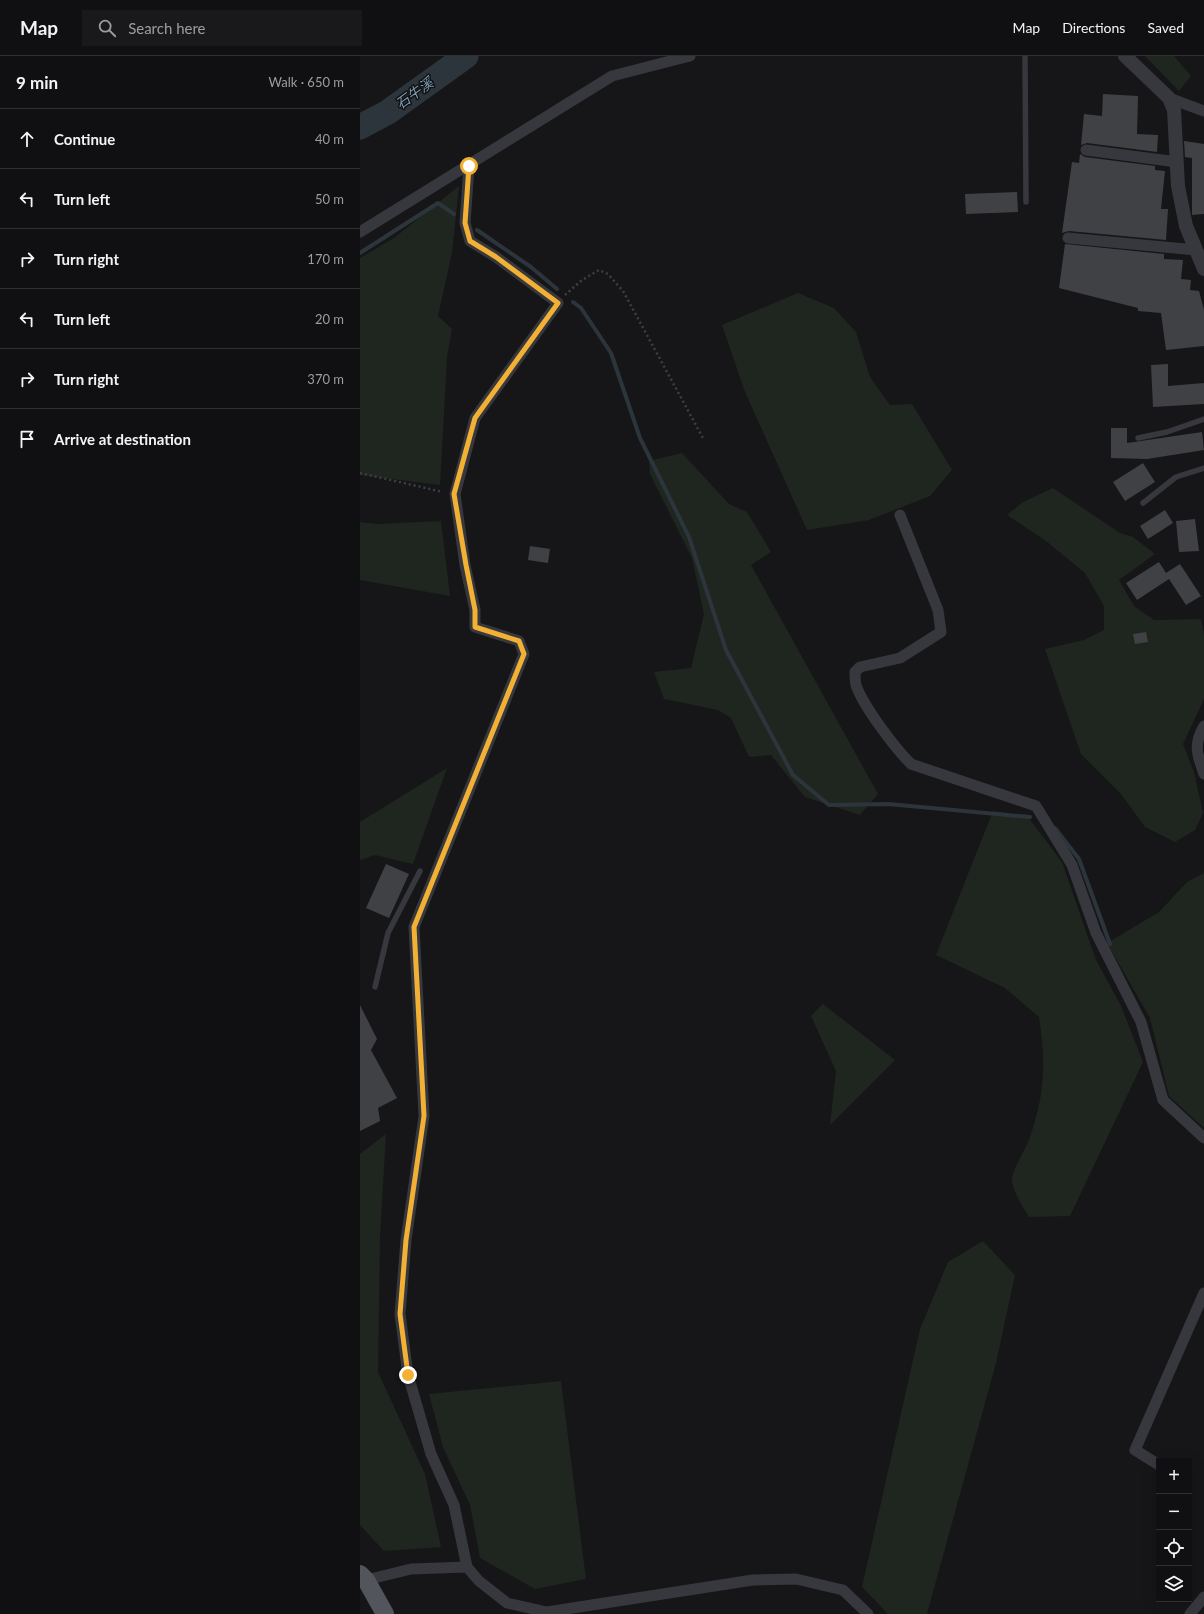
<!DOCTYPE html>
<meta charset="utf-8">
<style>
body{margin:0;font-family:Lato,"Noto Sans TC",sans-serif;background:#19191b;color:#f1f3f6}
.controls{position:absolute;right:12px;bottom:12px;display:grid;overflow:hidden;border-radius:0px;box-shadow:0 4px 16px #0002}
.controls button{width:36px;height:36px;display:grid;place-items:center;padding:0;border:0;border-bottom:1px solid #303032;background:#101012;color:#f1f3f6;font:20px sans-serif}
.stop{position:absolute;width:12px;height:12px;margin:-9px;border:3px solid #f2b134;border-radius:50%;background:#fff}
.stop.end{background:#f2b134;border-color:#fff;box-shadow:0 1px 4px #0008}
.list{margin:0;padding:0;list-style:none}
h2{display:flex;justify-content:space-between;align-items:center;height:52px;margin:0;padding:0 16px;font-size:17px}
h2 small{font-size:13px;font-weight:400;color:#9c9d9f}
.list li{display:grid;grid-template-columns:26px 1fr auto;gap:12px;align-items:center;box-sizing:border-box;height:60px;padding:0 16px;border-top:1px solid #303032}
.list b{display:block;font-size:15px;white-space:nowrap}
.list em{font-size:13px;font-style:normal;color:#9c9d9f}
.icon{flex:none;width:22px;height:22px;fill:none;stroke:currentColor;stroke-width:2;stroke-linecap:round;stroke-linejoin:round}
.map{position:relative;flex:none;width:844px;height:1558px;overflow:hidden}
header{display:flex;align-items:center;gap:24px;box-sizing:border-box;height:56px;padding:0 20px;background:#101012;border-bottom:1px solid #303032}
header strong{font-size:19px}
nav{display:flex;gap:22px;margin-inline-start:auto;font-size:14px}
.search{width:280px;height:36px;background:#19191b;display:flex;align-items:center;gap:10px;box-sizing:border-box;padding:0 14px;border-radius:0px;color:#9c9d9f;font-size:15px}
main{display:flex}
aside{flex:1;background:#101012}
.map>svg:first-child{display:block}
.green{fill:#1e261f}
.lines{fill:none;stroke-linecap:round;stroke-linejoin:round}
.stream{stroke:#2c353c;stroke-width:4}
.river{stroke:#2c353c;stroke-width:25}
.building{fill:#404145}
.path{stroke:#3d3f44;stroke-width:2.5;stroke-dasharray:2 3;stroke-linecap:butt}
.service{stroke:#37383d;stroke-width:5.5}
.minor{stroke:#37383d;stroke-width:11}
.tertiary{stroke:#37383d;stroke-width:14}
.primary{stroke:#53555c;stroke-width:18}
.route{stroke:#f2b134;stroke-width:5}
.labels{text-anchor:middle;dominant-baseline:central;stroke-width:3;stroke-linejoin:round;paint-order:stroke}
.water-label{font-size:14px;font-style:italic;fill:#7f9bb3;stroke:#111113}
</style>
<header>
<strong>Map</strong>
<div class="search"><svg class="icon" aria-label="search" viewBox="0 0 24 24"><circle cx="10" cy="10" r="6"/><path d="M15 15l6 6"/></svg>Search here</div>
<nav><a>Map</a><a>Directions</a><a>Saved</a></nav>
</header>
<main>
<aside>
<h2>9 min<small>Walk · 650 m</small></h2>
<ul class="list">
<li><svg class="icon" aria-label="ahead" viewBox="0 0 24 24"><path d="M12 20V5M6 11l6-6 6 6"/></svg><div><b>Continue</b></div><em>40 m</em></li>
<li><svg class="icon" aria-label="left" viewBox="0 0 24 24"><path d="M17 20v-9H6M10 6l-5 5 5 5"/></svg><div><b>Turn left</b></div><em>50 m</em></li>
<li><svg class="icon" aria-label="right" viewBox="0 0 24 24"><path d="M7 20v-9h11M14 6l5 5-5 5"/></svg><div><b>Turn right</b></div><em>170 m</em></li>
<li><svg class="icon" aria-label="left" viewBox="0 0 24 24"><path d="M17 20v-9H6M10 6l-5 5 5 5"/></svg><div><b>Turn left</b></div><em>20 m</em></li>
<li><svg class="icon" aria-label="right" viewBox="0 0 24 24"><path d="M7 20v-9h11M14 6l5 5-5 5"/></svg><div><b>Turn right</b></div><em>370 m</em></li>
<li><svg class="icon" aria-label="arrive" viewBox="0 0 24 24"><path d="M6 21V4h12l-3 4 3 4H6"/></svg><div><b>Arrive at destination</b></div></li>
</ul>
</aside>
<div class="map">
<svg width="844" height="1558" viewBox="0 0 844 1558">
<rect width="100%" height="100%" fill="#161618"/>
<path class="green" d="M785 0H814L831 20 819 35Z
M99 130 92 197 78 260 92 273 87 301 80 429 0 419V202L34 182Z
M438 237 474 252 496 276 510 321 530 349 552 348 592 414 570 440 509 464 447 474 385 336 362 269Z
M322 397 369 448 387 456 411 496 391 509 518 738 500 759 445 741 411 699 389 701 371 662 358 654 304 643 294 616 331 612 344 558 332 502 290 418 289 405Z
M693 432 760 477 773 481 795 498 759 524 774 550 794 564 841 563 844 579V643L823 688 834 716 843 757 835 774 815 786 785 771 761 738 721 698 685 593 724 584 744 574V550L725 517 686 485 647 459 663 446Z
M81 465 90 540 0 524V466L18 468Z
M87 712 53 808 15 799 0 804V766Z
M633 755 668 761 702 806 736 904 761 950 783 1006 710 1160 669 1161C662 1149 653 1137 652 1123 652 1114 667 1091 670 1081 685 1037 686 1006 679 961L645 932 576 899Z
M844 817V1072L809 1040 790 962 747 887 799 856 827 826Z
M463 948 535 1004 470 1069 476 1015 451 960Z
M26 1078 20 1181 18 1316 65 1418 81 1491 24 1495 0 1469V1098Z
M623 1185 655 1219 636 1307 567 1558H528L502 1531 560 1273 588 1206Z
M201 1325 226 1523 175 1533 120 1502 110 1449 83 1391 69 1338Z"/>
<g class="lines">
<path class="stream" d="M117 174 171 211 197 233
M0 197 78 147 94 158
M213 246 221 252 251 297 280 382 329 481 366 594 433 719 469 749 528 748 670 761
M695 772 719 803 750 888"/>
<path class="river" d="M0 71 28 56 106 0"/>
</g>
<path class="building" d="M743 38 778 40 777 78 798 79 797 96 727 87 721 89 724 58 742 60Z
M824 85 844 88V158L832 159V102L825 101Z
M720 98 725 101 795 110V114L805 115 801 153H808L806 184 709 175 702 177 712 106 719 107Z
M657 136 658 156 606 158 605 138Z
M705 188 804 198V203L823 204 821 223 831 224 830 234 839 235 844 254V290L806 294 801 257 778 255V252L699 232Z
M808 308V330L844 327V348L793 351 791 309Z
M751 372H767V387L842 376 844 394 787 403 751 402Z
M783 407 795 426 765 445 753 426Z
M805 454 813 467 788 483 780 470Z
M835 463 839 495 819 496 816 465Z
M170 490 190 493 188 507 168 504Z
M799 506 806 517 820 508 841 540 826 549 809 523 777 544 766 527Z
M786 576 788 586 775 588 773 578Z
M26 808 49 818 29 862 6 852Z
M0 949 17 983 11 994 37 1042 18 1052 20 1065 0 1075Z"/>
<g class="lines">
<path class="path" d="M205 239 222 224 239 214 248 218 263 235 344 384
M0 417 83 436"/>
<path class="service" d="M665 0 666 146
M778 382 807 376 844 363
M783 447 816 421 844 412
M15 931 28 877 60 815"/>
<path class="minor" d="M809 42 844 55
M726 94 817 106
M0 176 252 20 330 0
M708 182 836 194
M540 459 578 554 581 576 540 602 500 611 495 616C495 620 495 625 496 629 503 650 535 692 551 708L676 750 712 809 736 877 781 966 803 1044 844 1082
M844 670C833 689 837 698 844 718
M799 1409 775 1394 844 1237
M107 1511 94 1449 71 1398 48 1319 40 1258 46 1184 64 1060 54 871 164 598 159 585 115 571V554L105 509 95 438 115 362 198 247 136 201 110 185 105 167 109 110
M6 1524 51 1513 107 1511 119 1525 147 1547 187 1556 393 1524 436 1523 483 1534 508 1558
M830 1558 844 1541"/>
<path class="tertiary" d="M765 0 809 42 814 54 818 130 826 170 844 213"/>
<path class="primary" d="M0 1518 6 1524 25 1558"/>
</g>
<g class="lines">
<path class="route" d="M48 1319 40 1258 46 1184 64 1060 54 871 164 598 159 585 115 571V554L106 509 94 438 115 362 198 247 136 201 110 185 105 167 109 110"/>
</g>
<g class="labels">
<g class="water-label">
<text transform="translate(54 37) rotate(-36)">石牛溪</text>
</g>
</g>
</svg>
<div class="controls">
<button>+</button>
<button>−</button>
<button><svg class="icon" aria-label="locate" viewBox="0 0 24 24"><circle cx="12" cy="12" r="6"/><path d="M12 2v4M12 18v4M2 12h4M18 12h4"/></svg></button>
<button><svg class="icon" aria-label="layers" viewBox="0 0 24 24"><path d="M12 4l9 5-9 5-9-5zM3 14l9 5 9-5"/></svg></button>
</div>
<div class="stop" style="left:109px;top:110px"></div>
<div class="stop end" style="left:48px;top:1319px"></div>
</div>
</main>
